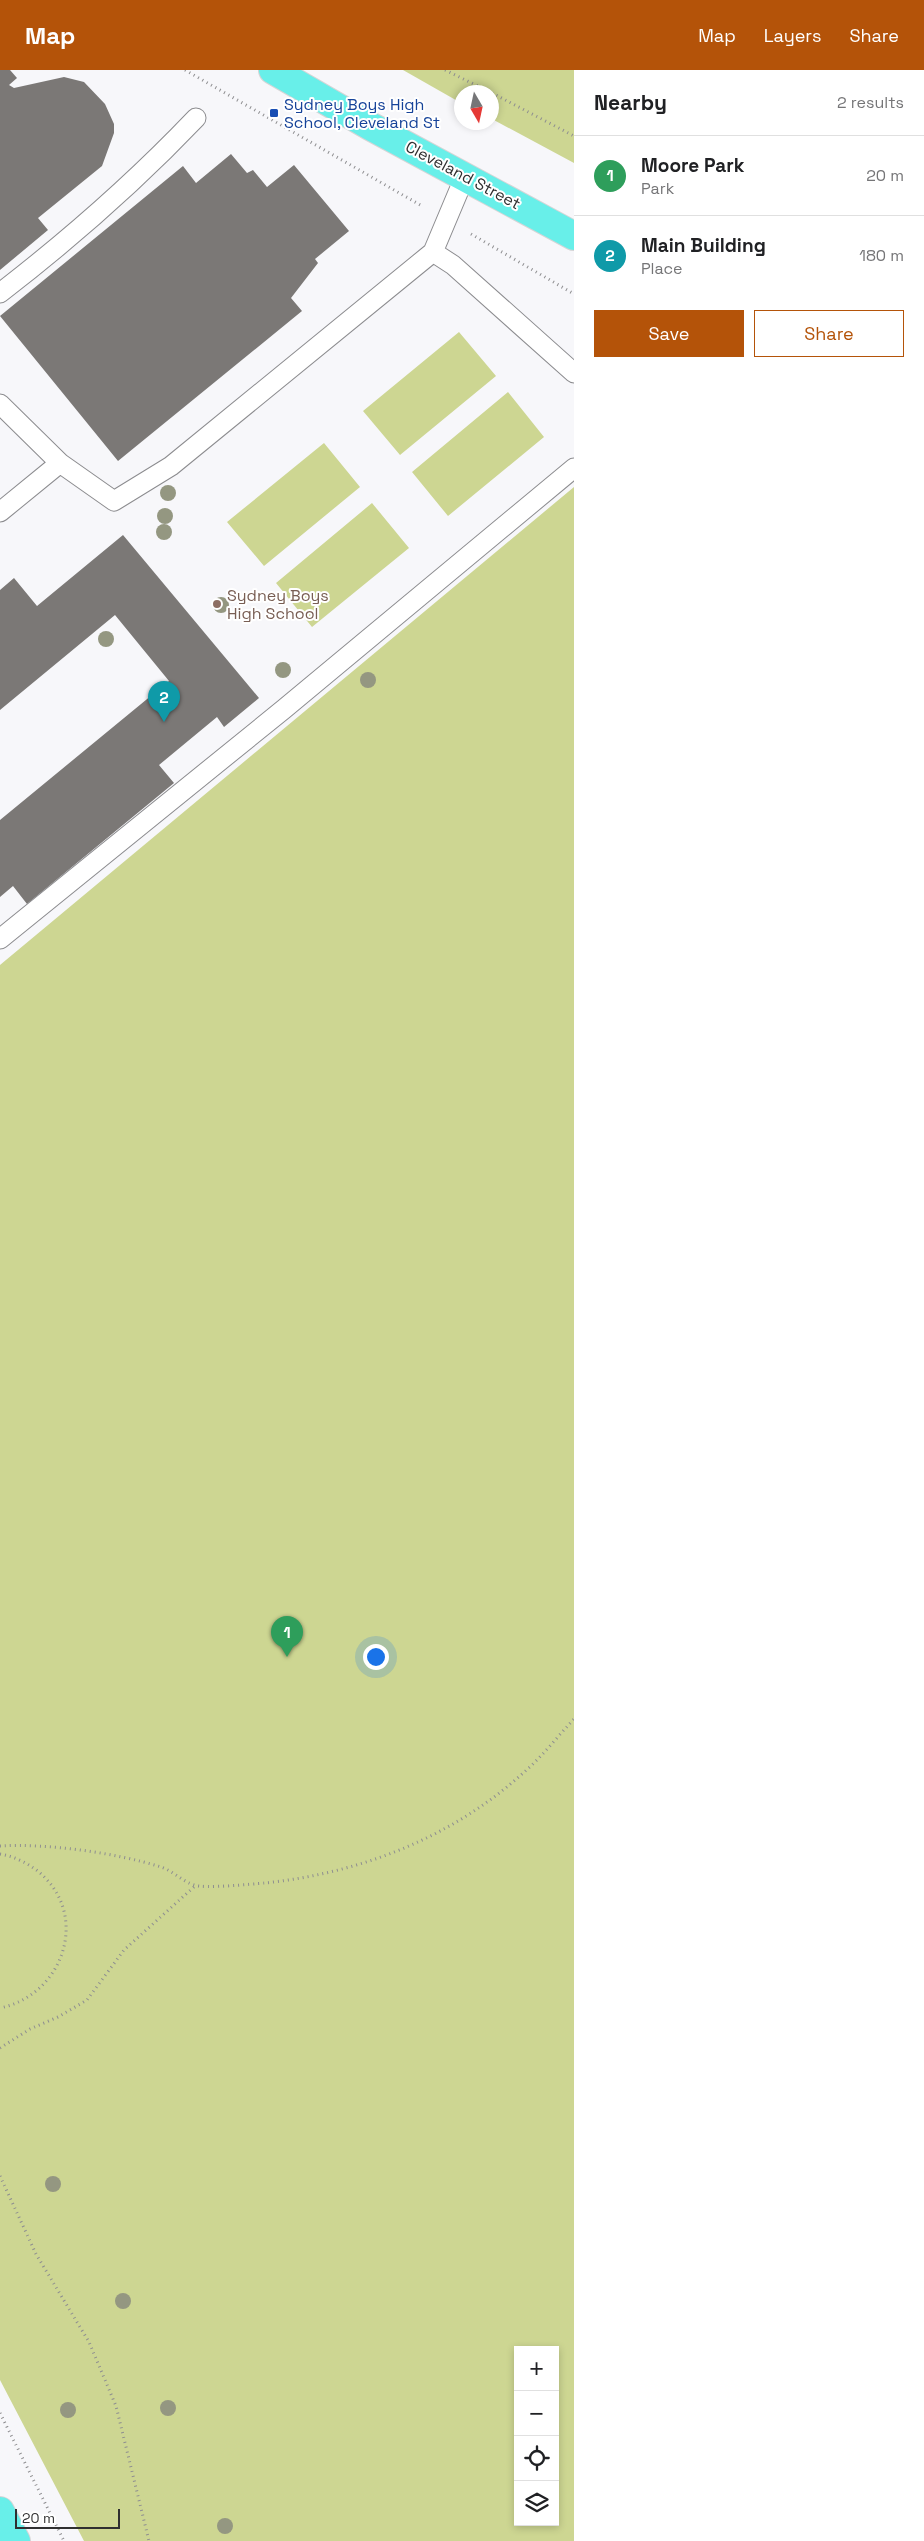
<!DOCTYPE html>
<meta charset="utf-8">
<style>
body{margin:0;font-family:"Space Grotesk",sans-serif;background:#f2f2f2;color:#202124}
.controls{position:absolute;right:15px;bottom:15px;display:grid;overflow:hidden;border-radius:0px;box-shadow:0 2px 8px #0003}
.controls button{width:45px;height:45px;display:grid;place-items:center;padding:0;border:0;border-bottom:1px solid #e0e0e0;background:#fff;color:#202124;font:25px sans-serif}
.compass{position:absolute;left:454px;top:15px;width:45px;height:45px;border-radius:50%;background:#fff;box-shadow:0 2px 8px #0003;rotate:171deg}
.scale{position:absolute;left:15px;bottom:12px;width:105px;box-sizing:border-box;padding-left:5px;border:2px solid #2f2f30;border-top:0;font-size:14px;line-height:18px;white-space:nowrap;color:#2f2f30;-webkit-text-stroke:4px #fff;paint-order:stroke}
.you{position:absolute;left:375px;top:1586px;width:18px;height:18px;margin:-12px;border:4px solid #fff;border-radius:50%;background:#1a73e8;box-shadow:0 0 0 8px #1a73e833}
.badge{display:grid;place-items:center;width:32px;height:32px;border-radius:50%;background:#b45309;color:#fff;font-size:16px;font-weight:700}
.pin{position:absolute;translate:-50% -41px;filter:drop-shadow(0 1px 2px #0008)}
.pin::after{content:'';position:absolute;top:26px;width:18px;height:15px;background:inherit;clip-path:polygon(0 0,100% 0,50% 100%)}
.list{margin:0;padding:0;list-style:none}
h2{display:flex;justify-content:space-between;align-items:center;height:65px;margin:0;padding:0 20px;font-size:21px}
h2 small{font-size:16px;font-weight:400;color:#757577}
.list li{display:grid;grid-template-columns:32px 1fr auto;gap:15px;align-items:center;box-sizing:border-box;height:80px;padding:0 20px;border-top:1px solid #e0e0e0}
.list b{display:block;font-size:19px;white-space:nowrap}
.list p{margin:0;font-size:16px;white-space:nowrap;color:#757577}
.list em{font-size:16px;font-style:normal;color:#757577}
.actions{display:flex;gap:10px;padding:15px 20px}
.actions a{flex:1;padding:11px 0;border:1px solid #b45309;border-radius:0px;text-align:center;font-size:18px;color:#b45309}
.actions .main{background:#b45309;color:#fff}
.icon{flex:none;width:28px;height:28px;fill:none;stroke:currentColor;stroke-width:2;stroke-linecap:round;stroke-linejoin:round}
.map{position:relative;flex:none;width:574px;height:2471px;overflow:hidden}
header{display:flex;align-items:center;gap:30px;box-sizing:border-box;height:70px;padding:0 25px;background:#b45309;color:#fff}
header strong{font-size:24px}
nav{display:flex;gap:28px;margin-inline-start:auto;font-size:18px}
main{display:flex}
aside{flex:1;background:#fff}
.map>svg:first-child{display:block}
.green{fill:#cdd692;fill-rule:evenodd}
.building{fill:#7b7876}
.lines{fill:none;stroke-linecap:round;stroke-linejoin:round}
.lane-casing{stroke:#8c8c8f;stroke-width:21}
.primary-casing{stroke:#d5d5d6;stroke-width:30}
.path{stroke:#8e8e90;stroke-width:3;stroke-dasharray:1 4;stroke-linecap:butt}
.lane{stroke:#fff;stroke-width:19}
.primary{stroke:#68efe9;stroke-width:28}
.tree{fill:#949781}
.transit-dot{fill:#1a4fb4;stroke:#fff;stroke-width:2}
.education-dot{fill:#8d6e63;stroke:#fff;stroke-width:2}
.labels{text-anchor:middle;dominant-baseline:central;stroke-width:4;stroke-linejoin:round;paint-order:stroke}
.transit-label{font-size:16px;fill:#164399;stroke:#fff;text-anchor:start}
.street-label{font-size:16px;fill:#2f2f30;stroke:#fff}
.education-label{font-size:16px;fill:#785e54;stroke:#fff;text-anchor:start}
</style>
<header>
<strong>Map</strong>
<nav><a>Map</a><a>Layers</a><a>Share</a></nav>
</header>
<main>
<div class="map">
<svg width="574" height="2471" viewBox="0 0 574 2471">
<rect width="100%" height="100%" fill="#f7f7fa"/>
<path class="green" d="M403 0H574V93L492 49V22H462L461 33Z
M459 262 496 306 400 385 363 341Z
M508 322 544 367 448 446 412 402Z
M324 373 360 417 264 496 227 452Z
M574 417V2471H84L0 2310V895ZM518 2280H555V2452H518Z
M372 433 409 478 312 557 276 513Z"/>
<path class="building" d="M0 0H10L17 8 9 15 14 18 64 7 84 12 105 34 114 54V63L102 96 38 148 48 160 0 200Z
M231 84 247 103 253 100 267 117 294 95 349 161 315 189 318 193 291 228 302 241 118 391 0 246 183 96 196 113Z
M123 465 259 628 224 657 217 647 159 695 174 713 27 834 13 816 0 827V750L169 611 115 545 0 640V520L14 508 37 536Z"/>
<g class="lines">
<g class="lane-casing">
<path id="lane" d="M433 182 465 106
M0 223C70 169 135 112 196 48
M0 334 60 393 114 431 171 396 433 182 453 195 574 303
M0 442 60 393
M0 869 284 639 574 398"/>
</g>
<g class="primary-casing">
<path id="primary" d="M273 0 370 56 574 166
M0 2441 16 2471"/>
</g>
<path class="path" d="M185 0 422 136
M445 0 490 22
M492 23 574 66
M471 164 574 224
M0 1776C46 1773 117 1783 161 1797 173 1801 182 1811 194 1815 205 1819 251 1814 265 1813 360 1803 451 1768 522 1704 541 1688 557 1667 574 1649
M0 1784C13 1786 25 1792 35 1799 92 1841 65 1925 0 1938
M0 1978 30 1959 58 1947 87 1930 124 1880 195 1816
M0 2106 36 2184 89 2272 116 2336 149 2471
M0 2343 64 2471"/>
<use href="#lane" class="lane"/>
<use href="#primary" class="primary"/>
</g>
<g class="tree">
<circle cx="168" cy="423" r="8"/>
<circle cx="165" cy="446" r="8"/>
<circle cx="164" cy="462" r="8"/>
<circle cx="221" cy="535" r="8"/>
<circle cx="106" cy="569" r="8"/>
<circle cx="283" cy="600" r="8"/>
<circle cx="368" cy="610" r="8"/>
<circle cx="53" cy="2114" r="8"/>
<circle cx="123" cy="2231" r="8"/>
<circle cx="168" cy="2338" r="8"/>
<circle cx="68" cy="2340" r="8"/>
<circle cx="225" cy="2456" r="8"/>
</g>
<rect class="transit-dot" x="269" y="38" width="10" height="10" rx="2.5"/>
<circle class="education-dot" cx="217" cy="534" r="5"/>
<g class="labels">
<g class="transit-label">
<text x="284" y="34">Sydney Boys High<tspan x="284" dy="18">School, Cleveland St</tspan></text>
</g>
<g class="street-label">
<text transform="translate(463 105) rotate(28)">Cleveland Street</text>
</g>
<g class="education-label">
<text x="227" y="525">Sydney Boys<tspan x="227" dy="18">High School</tspan></text>
</g>
</g>
</svg>
<div class="controls">
<button>+</button>
<button>−</button>
<button><svg class="icon" aria-label="locate" viewBox="0 0 24 24"><circle cx="12" cy="12" r="6"/><path d="M12 2v4M12 18v4M2 12h4M18 12h4"/></svg></button>
<button><svg class="icon" aria-label="layers" viewBox="0 0 24 24"><path d="M12 4l9 5-9 5-9-5zM3 14l9 5 9-5"/></svg></button>
</div>
<svg class="compass" viewBox="-18 -18 36 36"><path d="M0-13l5 13h-10z" fill="#e53935"/><path d="M0 13l5-13h-10z" fill="#757577"/></svg>
<div class="scale">20 m</div>
<div class="you"></div>
<div class="pin badge" style="left:287px;top:1587px;background:#2e9e5b">1</div>
<div class="pin badge" style="left:164px;top:652px;background:#0f9aa8">2</div>
</div>
<aside>
<h2>Nearby<small>2 results</small></h2>
<ul class="list">
<li><span class="badge" style="background:#2e9e5b">1</span><div><b>Moore Park</b><p>Park</p></div><em>20 m</em></li>
<li><span class="badge" style="background:#0f9aa8">2</span><div><b>Main Building</b><p>Place</p></div><em>180 m</em></li>
</ul>
<div class="actions"><a class="main">Save</a><a>Share</a></div>
</aside>
</main>
